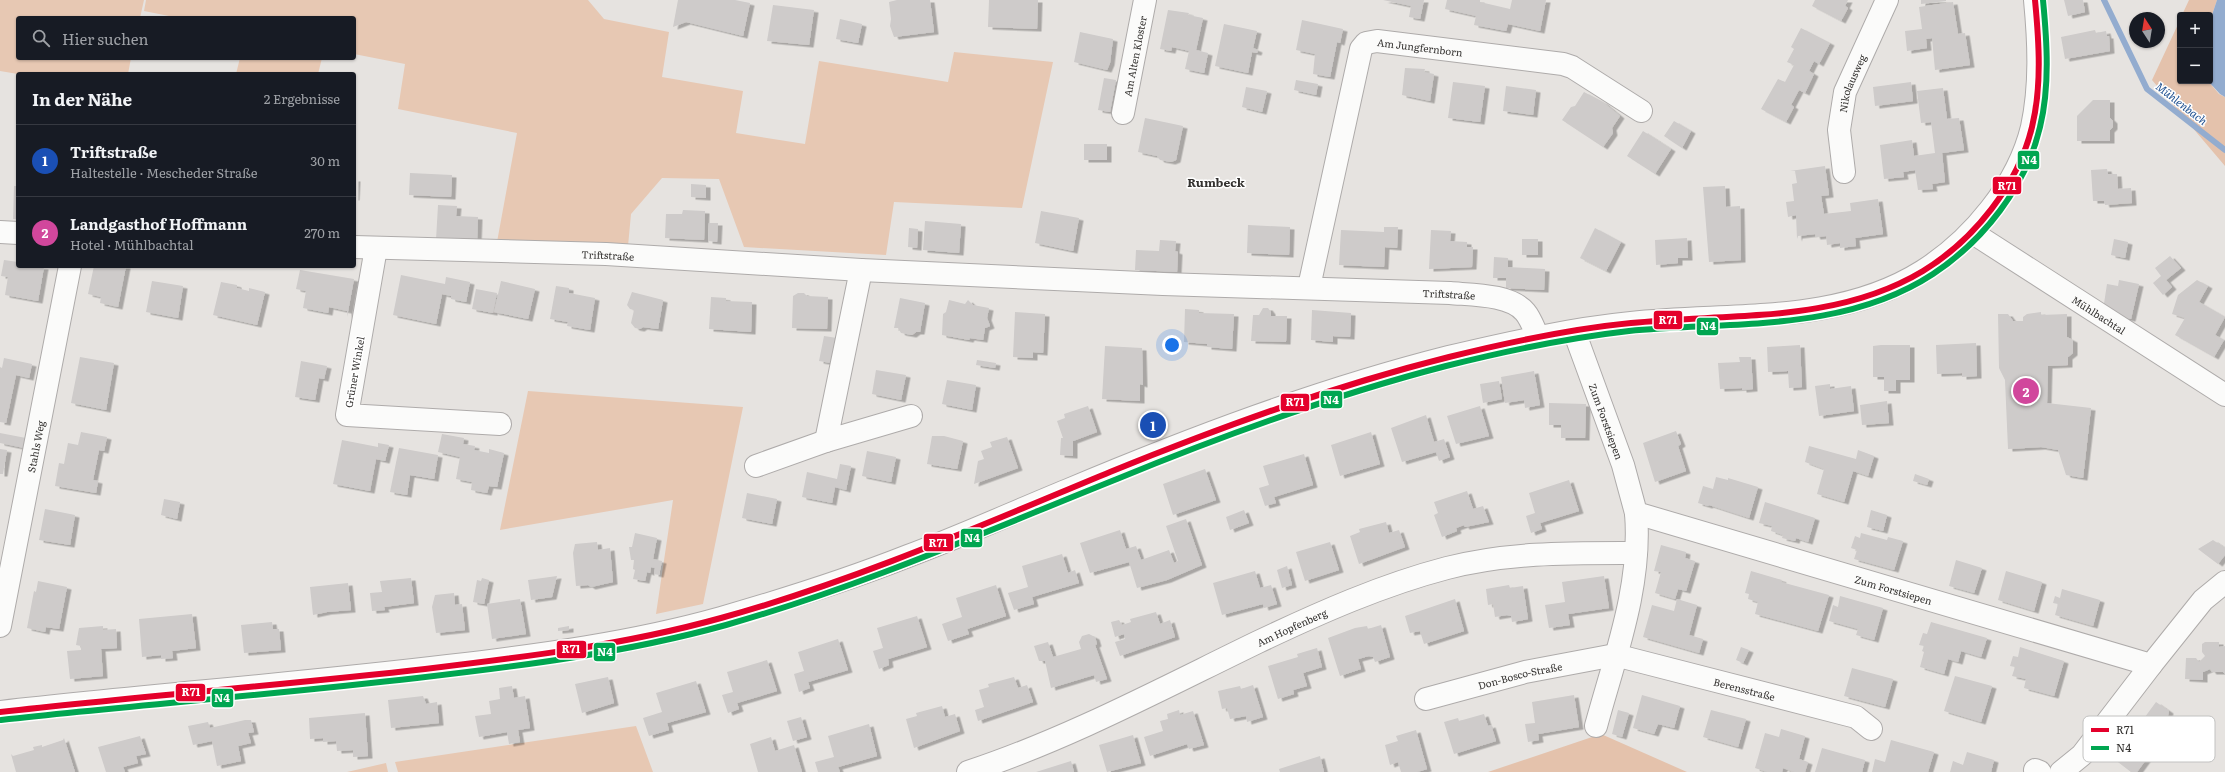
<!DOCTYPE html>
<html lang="de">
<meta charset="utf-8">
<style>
body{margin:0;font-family:Literata,serif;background:#20242c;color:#f1f3f6}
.controls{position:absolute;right:12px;top:12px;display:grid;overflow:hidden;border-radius:4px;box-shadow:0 1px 3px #0004}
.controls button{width:36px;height:36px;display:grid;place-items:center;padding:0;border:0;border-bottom:1px solid #363941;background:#171b24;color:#f1f3f6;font:20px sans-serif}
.compass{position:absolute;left:2129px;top:12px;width:36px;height:36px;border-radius:50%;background:#171b24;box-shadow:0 1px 3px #0004;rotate:348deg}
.you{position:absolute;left:1172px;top:345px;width:14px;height:14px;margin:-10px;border:3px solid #fff;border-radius:50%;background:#1a73e8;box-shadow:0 0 0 6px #1a73e833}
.badge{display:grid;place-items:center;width:26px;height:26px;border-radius:50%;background:#72706e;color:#fff;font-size:13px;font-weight:700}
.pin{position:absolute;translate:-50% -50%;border:2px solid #fff;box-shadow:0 1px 4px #0006}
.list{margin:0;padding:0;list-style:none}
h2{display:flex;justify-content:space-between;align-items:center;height:52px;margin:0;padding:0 16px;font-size:17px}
h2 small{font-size:13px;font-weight:400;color:#9ea1a6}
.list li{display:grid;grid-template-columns:26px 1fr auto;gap:12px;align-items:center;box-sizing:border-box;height:72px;padding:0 16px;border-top:1px solid #363941}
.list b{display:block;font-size:15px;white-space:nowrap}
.list p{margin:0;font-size:13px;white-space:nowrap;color:#9ea1a6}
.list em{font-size:13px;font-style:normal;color:#9ea1a6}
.icon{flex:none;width:22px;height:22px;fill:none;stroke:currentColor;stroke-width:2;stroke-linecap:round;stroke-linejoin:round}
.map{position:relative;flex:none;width:2225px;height:772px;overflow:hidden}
.search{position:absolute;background:#171b24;box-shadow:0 1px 3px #0004;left:16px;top:16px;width:340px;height:44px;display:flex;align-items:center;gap:10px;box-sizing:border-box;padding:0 14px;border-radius:4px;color:#9ea1a6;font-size:15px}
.panel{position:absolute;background:#171b24;box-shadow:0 1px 3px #0004;left:16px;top:72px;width:340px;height:196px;border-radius:4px}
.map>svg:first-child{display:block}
.green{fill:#e7c8b3}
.forest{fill:#e4c2ac}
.water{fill:#93accf}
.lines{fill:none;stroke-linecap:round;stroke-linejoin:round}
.stream{stroke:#93accf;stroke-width:6}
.building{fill:#cecbca;filter:url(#shadow)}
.minor-casing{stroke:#aeabaa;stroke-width:24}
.minor{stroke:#fbfbfa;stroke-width:22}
.bus-1-casing{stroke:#fff;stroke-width:9}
.bus-2-casing{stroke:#fff;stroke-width:9}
.bus-1{stroke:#e4002b;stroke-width:6}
.bus-2{stroke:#00a651;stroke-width:6}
.labels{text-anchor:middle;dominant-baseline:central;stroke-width:3;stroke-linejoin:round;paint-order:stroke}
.street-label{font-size:10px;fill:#343230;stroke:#fff}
.water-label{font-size:11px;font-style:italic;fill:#1f5090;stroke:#fff}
.quarter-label{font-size:12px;font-weight:bold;fill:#343230;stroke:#fff}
.key{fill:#fff;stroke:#c2c2c1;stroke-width:1}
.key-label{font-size:11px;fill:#343230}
.line-badge{stroke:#fff;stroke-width:1.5}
.badge-label{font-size:11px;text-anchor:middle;font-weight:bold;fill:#fff}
</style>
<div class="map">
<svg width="2225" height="772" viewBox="0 0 2225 772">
<defs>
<filter id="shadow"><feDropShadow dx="4.5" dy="2.5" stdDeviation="0" flood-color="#0004"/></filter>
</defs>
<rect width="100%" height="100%" fill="#e6e3e0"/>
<path class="green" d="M0 0H144L140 18H18V58H131L128 74H18L0 71Z
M146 0H588L604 19 669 32 662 77 743 91 736 133 805 144 819 61 948 82 954 52 1053 62 1022 208 894 202 886 255 744 247 719 179 662 178 631 214 628 246 497 242 517 133 398 109 405 64 354 54V18H179L144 11Z
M240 58H322L318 74H236Z
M528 391 743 407 703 604 656 614 673 500 500 530Z
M636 726 653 772H398L395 762Z
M386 763 388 772H347Z"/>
<path class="forest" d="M2189 0H2217L2210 21V15H2182Z
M2180 20V81H2208L2219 94 2225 97V166L2152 80Z
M1601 734 1687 772H1488Z"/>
<path class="water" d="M2217 0H2225V97L2220 94 2208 81H2210V21Z"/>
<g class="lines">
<path class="stream" d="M2104 0 2147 89 2225 150"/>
</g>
<path class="building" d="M678 0H735L750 3 743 36 686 22 673 27Z
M897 0H930L934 32 894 37 890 26 891 19 889 2Z
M989 0H1038L1037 29 988 27Z
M1383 0H1424L1420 19 1409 17 1411 6Z
M1447 0H1480V2L1510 9 1512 0H1546L1540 31 1508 24 1506 31 1474 25 1476 16 1445 9Z
M1815 0H1848L1845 6 1848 8 1841 21 1812 6Z
M1921 0H1946V1L1921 4Z
M2064 0H2083L2085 12 2068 16Z
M1953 2 1958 34 1965 33 1970 65 1935 70 1932 38 1926 39 1927 48 1907 51 1905 31 1922 29 1919 7Z
M773 5 814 10 809 45 767 41Z
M1168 10 1189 13 1188 15 1203 18 1196 50 1208 53 1204 73 1185 69 1189 51 1172 47 1171 51 1160 49Z
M840 19 862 24 858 43 836 39Z
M1302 20 1343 29 1340 43 1337 42 1330 77 1313 74 1315 54 1296 50Z
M1224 24 1257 31 1253 48 1258 50 1257 53 1252 52 1248 73 1215 66Z
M1801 28 1830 43 1819 64 1814 61 1809 71 1814 74 1805 93 1799 90 1791 105 1794 107 1786 122 1761 109 1778 79 1785 82 1794 65 1787 62 1794 49 1791 47Z
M2095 30 2096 33 2106 31 2107 36H2109L2110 51 2065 59 2061 37Z
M1080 32 1113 39 1110 63 1107 70 1074 62Z
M1405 68 1425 69 1424 72 1434 74 1430 101 1402 95Z
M1104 78 1116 80 1110 112 1098 110Z
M1296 80 1318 84 1316 95 1294 90Z
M1453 82 1485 86 1480 122 1448 118Z
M1911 82 1913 101 1875 106 1873 87Z
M1506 86 1536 90 1533 115 1503 111Z
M1246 87 1267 91 1262 112 1242 107Z
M1943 88 1947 119 1959 118 1964 150 1942 153 1945 182 1932 184 1933 189 1918 190 1915 170 1903 172 1904 177 1884 179 1880 145 1912 140 1914 156 1935 153 1931 122 1921 123 1917 91Z
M1584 92 1603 102 1620 116 1612 128 1613 133 1603 147 1562 120 1571 107 1575 106Z
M2093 100H2110V118L2113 121V127L2110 130V141H2077V116Z
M1145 118 1183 126 1176 160 1171 162 1160 160 1157 156 1138 152Z
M1674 121 1691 131 1682 148 1664 136Z
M1643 131 1671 149 1655 174 1627 156Z
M1084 144H1107V160H1084Z
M1825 166 1829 195 1821 196 1824 214 1851 211 1850 203 1878 199 1883 234 1855 238 1856 246 1840 248V243L1827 245 1826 236 1816 237 1815 234 1798 236 1797 239 1796 215 1788 217 1786 202 1794 201 1792 184 1797 183 1795 171H1790Z
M2107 169 2108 174H2117L2118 189 2131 188 2132 203 2105 205 2104 201H2093L2091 170Z
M410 173 452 175 451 197 409 195Z
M354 179H356L355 198H354Z
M691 184 706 185V198L691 197Z
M14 186H18V219H13Z
M1725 186 1726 207 1740 206 1741 260 1709 262 1703 187Z
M438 205 457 206 456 216 478 217 477 242 436 240Z
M683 210 705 211 704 240 665 238 666 214H682Z
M1041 211 1079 218 1073 251 1035 243Z
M925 221 961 224 959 253 923 250Z
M709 223H718L717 242 708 241Z
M1248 225 1290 227 1289 255 1247 253Z
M1384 227H1398L1397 248 1385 247 1384 267 1339 265 1341 230 1384 232Z
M909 228 918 229 917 248 908 247Z
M1595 228 1621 242 1606 271 1580 258Z
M1431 230 1451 231 1450 241 1467 242V247H1473L1472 267 1429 269Z
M1687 238 1688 258H1678V263L1656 265 1655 240Z
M1522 239H1538V255H1522Z
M2114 239 2128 242 2125 258 2111 255Z
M1160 240 1176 241 1175 251 1178 252 1177 272 1135 270 1136 250 1159 251Z
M2170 256 2181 268 2166 280 2172 287 2163 295 2153 283 2161 276 2155 268Z
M1494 257 1508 258V267L1545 269 1544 290 1506 288V278H1493Z
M4 260 18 262V266L44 267 38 301 5 295 8 277 1 276Z
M94 266H126L118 307 100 303 101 297 88 294Z
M300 270 354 279 347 317V311L329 307 328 313 303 308 306 291 296 289Z
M401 275 445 284 446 277 470 282 466 302 451 299V296L442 294 436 324 393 315Z
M2119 280 2139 284 2131 319 2112 316 2103 310 2107 284 2118 286Z
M2197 280 2208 286 2199 302 2225 317 2215 335 2224 340 2214 357 2175 335 2185 318 2172 314 2178 295Z
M152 281 183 286 178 318 146 312Z
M501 281 535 289 528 319 494 312Z
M221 282 237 285V288L249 291V288L265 292 257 325 213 315Z
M556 286 569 288V293L595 298 590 330 567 326 568 322 550 319Z
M476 289 497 293 493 313 472 309Z
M632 292 663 300 658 329 643 327 640 329 635 328 631 323 634 310 630 309 627 305Z
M798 293H804L807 296 828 297 827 329 792 328 793 296Z
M711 297 726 298V301L752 302 751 332 709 329Z
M900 298 925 303 920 332H916L912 335 901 333 898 328H894Z
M949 300 965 304 968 300 973 305 989 308 987 318 990 326 985 328 983 340 970 338 969 340 942 335 943 314 946 312Z
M1263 308H1268L1271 312V316H1287L1286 342 1251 341 1253 315H1259Z
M1185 309 1199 310V313L1234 314 1232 349 1207 347V344L1184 342Z
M1312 310 1351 313 1350 337 1333 336V342L1311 340Z
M1015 312 1045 314 1043 353 1033 352V358L1013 357Z
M2041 312V315L2067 314V337L2073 340V353L2068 357V365L2048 366 2047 403 2091 408 2083 478 2066 475 2058 450 2041 447 2008 449 2005 380 1999 368 1998 314H2008L2013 321H2023V317L2027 314Z
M824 336 837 338 831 363 819 361Z
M1976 343 1977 376 1962 377V373L1937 374 1936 345Z
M1800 345 1802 387 1789 388 1788 371 1768 372 1767 347Z
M1881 345H1910V380H1896V391H1884V377H1873V346Z
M1105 346 1142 348 1143 385 1140 384V401L1102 399Z
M80 357 114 363 106 410 71 403Z
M1739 357H1751L1753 389 1742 390V388L1720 389 1718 363 1740 362Z
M4 358 32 364 29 378 16 375 6 423 0 422V367L2 368Z
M977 360 996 363 995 368 976 365Z
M301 361 327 366 324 379 319 378 315 400 295 397Z
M876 370 906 375 901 400 872 394Z
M1534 371 1540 405 1525 408 1524 400 1505 403 1501 377Z
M947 380 976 385 972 410 942 404Z
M1499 381 1502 399 1483 403 1480 384Z
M1830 384V389L1851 386 1854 411 1819 416 1815 386Z
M1887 401 1889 423 1862 425 1860 405Z
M1549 403 1586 404 1585 438H1561V425H1549Z
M1088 406 1097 432 1073 441V456L1060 455 1061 438H1063L1057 421 1065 418 1064 414Z
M1480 406 1489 436 1456 444 1447 416Z
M1426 415 1434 442 1444 439 1450 457 1439 461 1436 452 1402 462 1391 428Z
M1676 431 1681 444 1678 446 1686 471 1655 482 1643 443Z
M81 432 107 437 104 451 99 450 93 480 98 481 96 493 55 486 59 463 64 464 68 443 78 445Z
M1371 432 1380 464 1340 476 1331 445Z
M0 433 26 438 24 448 0 443Z
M442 434 464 438 463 444 475 446 474 450 489 453V449L504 453 497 487 489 486 487 493 471 490 472 482 456 479 460 457 438 452Z
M932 436H944L963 441 957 469 927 464Z
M1007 437 1018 468 974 484 978 461 984 459 981 451 992 447 990 442Z
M342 440 378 447V443L389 445 385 461 376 459 370 491 333 484Z
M1809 446 1856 459 1858 450 1874 456 1868 476 1853 471 1844 502 1817 494 1824 469 1805 462Z
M399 448 438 455 434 479 410 475 407 495 390 492Z
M0 449 7 450 3 474H0Z
M867 451 896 457 891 482 862 476Z
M1304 454 1313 485 1274 497 1276 503 1265 506 1259 488 1269 485 1263 466Z
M840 464 851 466 846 490 835 487 832 503 802 497 807 472 837 479Z
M1205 469 1216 500 1173 515 1163 484Z
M1915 474 1929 479 1927 485 1913 481Z
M1716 477 1728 480V478L1758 487 1749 518 1709 505 1708 506 1698 503 1703 486 1713 489Z
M1569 480 1579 511 1540 523 1542 529 1531 533 1526 516 1535 513 1529 493Z
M1467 491 1473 509 1483 506 1489 522 1465 527 1464 525 1456 528 1457 531 1442 537 1434 515 1438 513 1434 502Z
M747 493 777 499 772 524 742 518Z
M164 499 180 502 177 519 161 515Z
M1765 502 1815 518 1808 542 1796 538 1795 541 1782 538 1783 535 1771 531 1772 526 1759 523Z
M45 509 75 515 70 545 39 540Z
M1244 510 1249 523 1230 530 1226 517Z
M1871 510 1887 515 1883 531 1867 527Z
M1186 519 1202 565 1167 580 1137 588 1129 562 1090 573 1080 543 1120 530 1126 549 1136 546 1141 560 1169 550 1174 563 1178 561 1166 526Z
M1386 522 1389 533 1399 530 1405 547 1359 564 1350 536 1360 532 1359 529Z
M635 533 657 538 653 559 662 561 659 575 654 574 655 568 651 567 650 573 647 572 645 581 633 579 635 570 633 569 634 560H631L629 547H632Z
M1861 533 1887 540 1888 537 1903 541 1894 570 1854 559 1857 550 1851 548 1855 536 1860 538Z
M2213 540 2225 548V555L2218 564 2198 549Z
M597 542 598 550 610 548 613 582 591 587 588 585 576 586 573 553 575 544Z
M1330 542 1339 570 1305 581 1296 552Z
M1661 545 1686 552 1685 558 1695 561 1686 591 1678 589 1675 599 1655 593 1661 572 1654 571Z
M1062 554 1068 573 1075 570 1079 583 1032 597 1034 604 1014 610 1008 593 1028 587 1022 566Z
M1956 560 1982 568 1974 593 1949 586Z
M1287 566 1292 585 1282 588 1277 570Z
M1255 571 1260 588 1271 585 1277 604 1264 608 1263 604 1222 615 1213 583Z
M1751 571 1782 580 1781 582 1829 595 1818 631 1755 614 1758 602 1748 599 1749 594 1745 593Z
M2006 571 2042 582 2034 611 1998 600Z
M557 576 552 597 531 600 528 580Z
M1604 576 1609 608 1568 614 1570 625 1549 628 1545 605 1565 602 1562 582Z
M411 578 414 603 384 607 385 610 372 611 370 593 382 592 380 581Z
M482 578 489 580 484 604 473 602 477 580 481 581Z
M38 581 67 587 59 629 46 627 45 632 27 628 34 591 36 592Z
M348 583 351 610 327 612 313 615 310 587Z
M996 585 1006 616 967 629 969 634 948 641 942 624 962 617 956 598Z
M1509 585 1510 588 1523 586 1528 619 1512 622 1511 616 1507 615 1495 617 1493 604 1488 605 1486 589Z
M2062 589 2100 600 2093 626 2055 615 2058 604 2053 603 2055 596 2060 598Z
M454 593 455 605 462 604 465 630 436 633 432 607 435 595Z
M1840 596 1883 608 1874 640 1856 635 1858 629 1829 621 1833 605 1838 607Z
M520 599 526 634 492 639 487 604Z
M1455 599 1464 631 1424 644 1420 631 1410 633 1405 616Z
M1677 599 1697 605 1689 635 1703 639 1699 653 1643 637 1652 605 1674 611Z
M1156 612 1160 624 1170 620 1175 637 1120 656 1115 642 1125 639 1124 634 1115 637 1111 622 1119 620 1122 625 1131 622 1130 619Z
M192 614 196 648 172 651 173 658 161 659V655L142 657 139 619Z
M917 616 927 647 888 659 889 665 879 669 873 651 883 648 877 628Z
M272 622 273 629H279L281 650 244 653 241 625Z
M1931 622 1987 638 1981 657 1961 651 1958 662 1948 659 1944 674 1920 667 1924 652 1922 651 1924 646 1919 645 1923 633 1927 634Z
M1381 625 1390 657 1375 662 1373 657 1369 656 1358 659 1361 669 1340 676 1328 638 1355 628 1367 626 1368 629Z
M103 626V630L116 629 117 648 101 649 103 676 70 679 67 651 81 650V646L76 645 79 628Z
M569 626V630L558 631V628Z
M1089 634 1095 637 1097 644 1095 645 1107 679 1096 682 1094 675 1051 688 1045 661H1039L1034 646 1048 642 1053 657 1081 649 1079 642 1082 636Z
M838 639 848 670 808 682 810 688 799 692 794 674 804 671 798 652Z
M2205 642H2219V647L2225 646V674L2223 672H2212L2210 669 2203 672V680L2185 679 2186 658H2196L2199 662 2205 656 2202 652V644Z
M1741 647 1749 650 1743 663 1736 660Z
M2020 647 2064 661 2054 696 2024 688 2026 679 2012 676 2015 667 2010 666 2013 656 2018 657Z
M1317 648 1322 667 1303 673 1307 686 1293 690 1294 694 1278 699 1268 666 1298 657 1297 654Z
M767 660 777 691 737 703 739 709 728 713 722 695 733 692 727 672Z
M1852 668 1893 679 1885 707 1844 696Z
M1955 676 1992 686 1981 722 1944 711Z
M608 677 614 703 582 713 575 684Z
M1014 677 1018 688 1027 685 1033 702 978 721 975 710 984 707 979 690 989 687 988 684Z
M696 681 706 712 667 723 669 730 649 736 643 718 662 712 656 693Z
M1253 685 1263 717 1247 722 1246 716 1230 719 1227 708 1222 709 1218 691 1240 686 1241 689Z
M512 686 514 698 525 696 530 728 518 730 520 742 509 744 507 732 479 737 475 716 491 714 489 701 500 699 499 688Z
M1574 695 1579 727 1538 734 1539 740 1528 742 1525 724 1535 723 1532 702Z
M1642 695 1680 706 1674 728 1658 724 1654 734 1633 728Z
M423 696 426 704 437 702 439 723 391 728 388 700Z
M2156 702 2169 711 2164 735 2137 772H2131L2114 759Z
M942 706 945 717 955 714 960 731 914 748 906 719 917 716 916 713Z
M1179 710 1180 715 1193 711 1204 745 1189 749 1187 744 1150 756 1144 737 1163 731 1160 721 1168 719 1167 714Z
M1618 710 1629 713 1622 737 1612 734Z
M1711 710 1746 719 1738 747 1703 737Z
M365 713 368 756 353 757V750L337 751 336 741 323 742V738L310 739 309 718Z
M1484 714 1488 726 1491 725 1496 741 1454 754 1444 722 1458 718 1459 721Z
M801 717 807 737 793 741 787 721Z
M245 720H251L254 732 248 733 251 743 238 746 241 761 217 766 212 741 193 745 188 726 208 722 210 728Z
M869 724 877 756 838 767 840 772H818L815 762 834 757 828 736Z
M1781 729 1805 736 1799 759 1808 762 1805 772H1794L1783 768 1782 772H1767L1755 768 1765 733 1779 737Z
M1416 730 1427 769 1417 772H1401L1398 762 1390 765 1385 745 1398 741 1396 736Z
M1133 735 1141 763 1107 772 1099 745Z
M140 736 146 754 136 756 138 763 123 767 125 772H106L98 747Z
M771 737 775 751 794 745 802 772H758L750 744Z
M64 738 75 772H16L11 754 13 756 34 750 33 747 42 745V747L63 740Z
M1891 740 1934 752 1928 772H1872L1875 759 1885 762Z
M1822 748 1865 760 1862 772H1815Z
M1967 752 1994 760 1991 772H1950L1953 761 1963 765Z
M1320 756 1324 772H1280L1279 769Z
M1071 761 1074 772H1036Z"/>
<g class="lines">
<g class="minor-casing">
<g id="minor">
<path id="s1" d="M1123 113 1145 0"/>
<path id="s2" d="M1844 172 1839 130 1845 92 1887 0"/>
<path d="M0 232 18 233"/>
<path id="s3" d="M1973 233 2225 395"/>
<path id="s4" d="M354 247 606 254 861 270 1163 284 1450 293C1471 295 1510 294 1525 312 1531 319 1534 329 1538 337"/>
<path d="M376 248 347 415 500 424"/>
<path d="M861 270 826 441 911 416"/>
<path id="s5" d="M1309 287 1361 49 1366 43 1377 41 1563 64 1572 67 1641 111"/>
<path id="s6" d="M1574 331 1623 465 1636 513 2151 665 2203 600 2225 582"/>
<path d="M756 466 826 441"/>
<path id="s7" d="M0 626 70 266"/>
<path id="s8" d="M1426 699 1525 672 1615 655 1856 717 1871 729"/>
<path d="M0 712C149 695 299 684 448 666 540 655 632 643 721 618 784 600 847 580 908 556 962 536 1014 512 1068 490 1192 438 1319 390 1449 357 1509 343 1570 329 1631 323 1729 312 1836 326 1923 271 1972 240 2018 185 2032 127 2041 85 2039 42 2035 0"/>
<path d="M1596 726C1615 656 1642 586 1636 513"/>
<path d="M2035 770 2040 772"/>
<path id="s9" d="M968 772C1068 739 1163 688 1258 642 1319 613 1382 585 1447 568 1509 552 1572 553 1636 553"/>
<path d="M2061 772 2082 755 2151 665"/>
</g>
</g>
<use href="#minor" class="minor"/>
<g class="bus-1-casing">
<path id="bus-1" d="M0 712C142 696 284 685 425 669 525 657 624 645 721 618 855 581 982 525 1110 472 1221 427 1333 386 1449 357 1509 342 1570 329 1631 323 1729 313 1835 324 1923 271 1974 240 2018 185 2032 127 2042 86 2039 42 2035 0"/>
</g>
<g class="bus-2-casing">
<path id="bus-2" d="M1 720C139 705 278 694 417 678 521 666 625 653 726 625 860 587 987 531 1117 479 1224 435 1334 395 1446 366 1506 351 1567 338 1629 331 1731 321 1843 333 1933 274 1983 241 2026 187 2040 127 2050 86 2047 42 2043 0"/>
</g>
<use href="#bus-1" class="bus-1"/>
<use href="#bus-2" class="bus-2"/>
</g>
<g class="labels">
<g class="street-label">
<text stroke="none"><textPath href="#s5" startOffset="306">Am Jungfernborn</textPath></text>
<text stroke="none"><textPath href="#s1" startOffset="58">Am Alten Kloster</textPath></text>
<text stroke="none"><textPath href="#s2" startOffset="91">Nikolausweg</textPath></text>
<text stroke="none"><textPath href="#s4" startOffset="254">Triftstraße</textPath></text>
<text stroke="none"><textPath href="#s4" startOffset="1096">Triftstraße</textPath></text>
<text stroke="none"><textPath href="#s3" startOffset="150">Mühlbachtal</textPath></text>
<text transform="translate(354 372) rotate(-80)">Grüner Winkel</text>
<text stroke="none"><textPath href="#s6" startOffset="96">Zum Forstsiepen</textPath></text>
<text stroke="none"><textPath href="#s7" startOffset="183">Stahls Weg</textPath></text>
<text stroke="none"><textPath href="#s6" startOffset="461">Zum Forstsiepen</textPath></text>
<text stroke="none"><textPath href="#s9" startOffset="355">Am Hopfenberg</textPath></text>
<text stroke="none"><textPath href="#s8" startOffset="97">Don-Bosco-Straße</textPath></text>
<text stroke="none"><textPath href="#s8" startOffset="328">Berensstraße</textPath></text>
</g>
<g class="water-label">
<text transform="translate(2182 103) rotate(38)">Mühlenbach</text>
</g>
<g class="quarter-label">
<text x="1216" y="182">Rumbeck</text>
</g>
</g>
<rect x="2083" y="716" width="132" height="46" rx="6" class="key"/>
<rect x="2091" y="728" width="18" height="4" fill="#e4002b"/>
<rect x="2091" y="746" width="18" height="4" fill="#00a651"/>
<g class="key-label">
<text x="2116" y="734">R71</text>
<text x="2116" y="752">N4</text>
</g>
<g class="line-badge">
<rect x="2017" y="150" width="23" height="20" rx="4" fill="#00a651"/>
<rect x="1992" y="176" width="30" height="19" rx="4" fill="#e4002b"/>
<rect x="1653" y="310" width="30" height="20" rx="4" fill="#e4002b"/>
<rect x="1696" y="317" width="23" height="19" rx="4" fill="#00a651"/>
<rect x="1320" y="390" width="23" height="19" rx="4" fill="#00a651"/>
<rect x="1280" y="393" width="30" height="19" rx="4" fill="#e4002b"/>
<rect x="960" y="528" width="23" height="20" rx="4" fill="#00a651"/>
<rect x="923" y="533" width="31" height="19" rx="4" fill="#e4002b"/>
<rect x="556" y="640" width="31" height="19" rx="4" fill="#e4002b"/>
<rect x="593" y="642" width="23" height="20" rx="4" fill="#00a651"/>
<rect x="175" y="683" width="31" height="19" rx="4" fill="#e4002b"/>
<rect x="211" y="688" width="23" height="20" rx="4" fill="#00a651"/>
</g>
<g class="badge-label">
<text x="2029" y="164">N4</text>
<text x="2007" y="190">R71</text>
<text x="1668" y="324">R71</text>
<text x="1708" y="330">N4</text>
<text x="1331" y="404">N4</text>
<text x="1295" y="406">R71</text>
<text x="972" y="542">N4</text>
<text x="938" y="547">R71</text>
<text x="571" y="653">R71</text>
<text x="605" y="656">N4</text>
<text x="191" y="696">R71</text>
<text x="222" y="702">N4</text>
</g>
</svg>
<div class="controls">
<button>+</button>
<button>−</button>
</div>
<svg class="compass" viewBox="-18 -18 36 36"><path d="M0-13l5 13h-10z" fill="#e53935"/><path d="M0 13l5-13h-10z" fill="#9ea1a6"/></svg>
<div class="you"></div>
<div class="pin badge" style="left:1153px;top:425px;background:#1a4fb4">1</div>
<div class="pin badge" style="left:2026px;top:391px;background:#d1479c">2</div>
<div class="search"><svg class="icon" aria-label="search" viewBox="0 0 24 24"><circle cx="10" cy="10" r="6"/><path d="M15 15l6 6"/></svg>Hier suchen</div>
<section class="panel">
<h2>In der Nähe<small>2 Ergebnisse</small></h2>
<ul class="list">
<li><span class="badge" style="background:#1a4fb4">1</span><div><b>Triftstraße</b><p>Haltestelle · Mescheder Straße</p></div><em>30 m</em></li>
<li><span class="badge" style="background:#d1479c">2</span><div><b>Landgasthof Hoffmann</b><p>Hotel · Mühlbachtal</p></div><em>270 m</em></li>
</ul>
</section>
</div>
